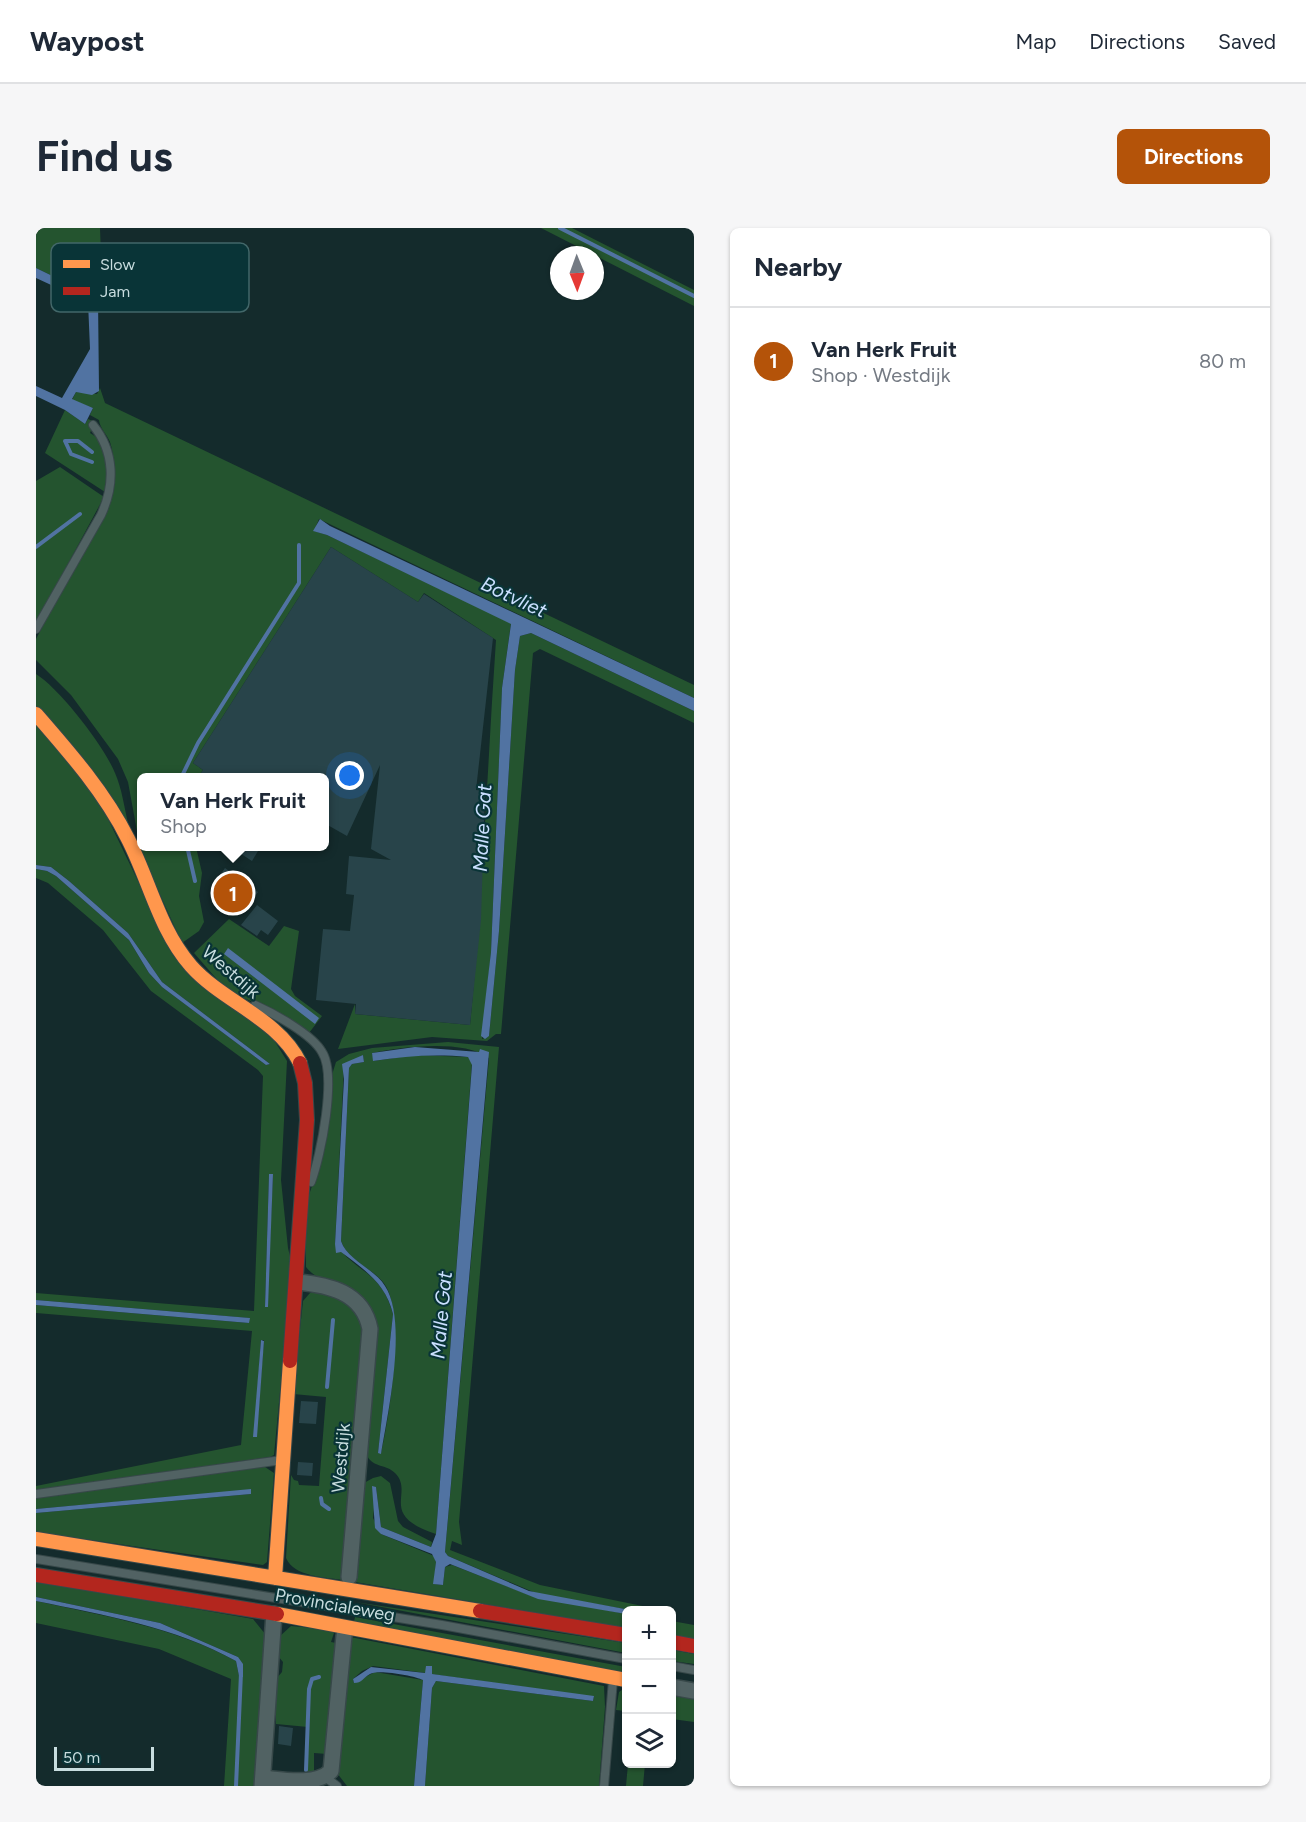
<!DOCTYPE html>
<meta charset="utf-8">
<style>
body{margin:0;font-family:Figtree,sans-serif;background:#f6f6f7;color:#1f2937}
.controls{position:absolute;right:18px;bottom:18px;display:grid;overflow:hidden;border-radius:9px;box-shadow:0 2px 4px #0004}
.controls button{width:54px;height:54px;display:grid;place-items:center;padding:0;border:0;border-bottom:2px solid #e0e1e3;background:#fff;color:#1f2937;font:30px sans-serif}
.compass{position:absolute;left:514px;top:18px;width:54px;height:54px;border-radius:50%;background:#fff;box-shadow:0 2px 4px #0004;rotate:179deg}
.scale{position:absolute;left:18px;bottom:15px;width:100px;box-sizing:border-box;padding-left:6px;border:3px solid #c8dddf;border-top:0;font-size:16px;line-height:21px;white-space:nowrap;color:#c8dddf;-webkit-text-stroke:4px #093437;paint-order:stroke}
.you{position:absolute;left:314px;top:548px;width:21px;height:21px;margin:-15px;border:4px solid #fff;border-radius:50%;background:#1a73e8;box-shadow:0 0 0 9px #1a73e833}
.badge{display:grid;place-items:center;width:39px;height:39px;border-radius:50%;background:#b45309;color:#fff;font-size:20px;font-weight:700}
.pin{position:absolute;translate:-50% -50%;border:3px solid #fff;box-shadow:0 2px 6px #0006}
.popup{position:absolute;left:101px;top:545px;width:192px;height:78px;box-sizing:border-box;display:grid;place-content:center;border-radius:9px;background:#fff;filter:drop-shadow(0 2px 4px #0005);font-size:20px;white-space:nowrap;color:#747a83}
.popup b{font-size:22px;color:#1f2937}
.popup::after{content:'';position:absolute;left:50%;top:100%;margin-left:-12px;border:12px solid transparent;border-top-color:#fff}
.list{margin:0;padding:0;list-style:none}
h2{display:flex;justify-content:space-between;align-items:center;height:78px;margin:0;padding:0 24px;font-size:26px}
h2 small{font-size:20px;font-weight:400;color:#747a83}
.list li{display:grid;grid-template-columns:39px 1fr auto;gap:18px;align-items:center;box-sizing:border-box;height:108px;padding:0 24px;border-top:2px solid #e0e1e3}
.list b{display:block;font-size:22px;white-space:nowrap}
.list p{margin:0;font-size:20px;white-space:nowrap;color:#747a83}
.list em{font-size:20px;font-style:normal;color:#747a83}
.icon{flex:none;width:33px;height:33px;fill:none;stroke:currentColor;stroke-width:2;stroke-linecap:round;stroke-linejoin:round}
.map{position:relative;flex:none;width:658px;height:1558px;overflow:hidden;border-radius:9px}
header{display:flex;align-items:center;gap:36px;box-sizing:border-box;height:84px;padding:0 30px;background:#fff;border-bottom:2px solid #e0e1e3}
header strong{font-size:28px}
nav{display:flex;gap:33px;margin-inline-start:auto;font-size:21px}
.intro{display:flex;align-items:center;justify-content:space-between;box-sizing:border-box;height:144px;padding:0 36px}
h1{margin:0;font-size:42px}
.button{padding:15px 27px;border-radius:9px;background:#b45309;color:#fff;font-size:21px;font-weight:700}
main{display:flex;gap:36px;padding:0 36px}
aside{flex:1;background:#fff;border-radius:9px;box-shadow:0 2px 4px #0004}
.map>svg:first-child{display:block}
.green{fill:#24542f;fill-rule:evenodd}
.water{fill:#5173a2}
.lines{fill:none;stroke-linecap:round;stroke-linejoin:round}
.stream{stroke:#5173a2;stroke-width:4}
.building{fill:#28444a}
.lane-casing{stroke:#374849;stroke-width:10}
.street-casing{stroke:#374849;stroke-width:18}
.slow-casing{stroke:#374849;stroke-width:16}
.jam-casing{stroke:#374849;stroke-width:16}
.lane{stroke:#516263;stroke-width:8}
.street{stroke:#516263;stroke-width:15}
.slow{stroke:#ff974d;stroke-width:14}
.jam{stroke:#b3261e;stroke-width:14}
.labels{text-anchor:middle;dominant-baseline:central;stroke-width:4.5;stroke-linejoin:round;paint-order:stroke}
.street-label{font-size:18px;fill:#c8dddf;stroke:#093437}
.water-label{font-size:20px;font-style:italic;fill:#cbe0ff;stroke:#093437}
.key{fill:#093437;stroke:#426769;stroke-width:1.5}
.key-label{font-size:16px;fill:#c8dddf}
</style>
<header>
<strong>Waypost</strong>
<nav><a>Map</a><a>Directions</a><a>Saved</a></nav>
</header>
<div class="intro"><h1>Find us</h1><a class="button">Directions</a></div>
<main>
<div class="map">
<svg width="658" height="1558" viewBox="0 0 658 1558">
<rect width="100%" height="100%" fill="#142b2c"/>
<path class="green" d="M0 0H64L66 53 62 70 0 40Z
M505 0H536L658 62V78Z
M64 160 69 175 658 457V470L283 291 278 303 291 307 475 395 466 460 455 724 446 811 453 808 463 703 479 442 484 408 495 405 658 483V495L504 421 497 425 465 806H460L451 813 396 809 302 821 319 776V786L434 797C447 669 451 541 460 412L388 365 382 374 295 319 157 535 167 542 162 549 106 550V618L160 619 166 645 163 668 168 694 163 703 146 715 105 625 92 554 82 531 35 467 0 432V411L75 269C77 251 80 232 74 214 71 206 64 201 63 192L54 187 57 180 36 172 40 164 61 166Z
M29 182 49 196 52 191 59 194 54 205C75 216 73 243 69 264L9 225Z
M24 239 68 269 0 395V253Z
M0 446C24 461 68 518 79 545 86 561 88 578 92 595L0 480Z
M0 494 61 568 126 703 238 812 251 833 245 952 252 1020 256 1037 238 1227 234 1229 0 1263V1258L205 1217 216 1103 0 1085V1077L213 1095V1090L0 1072V1065L218 1083 227 848 222 842 115 763 67 702 12 655 0 650V641L11 643 20 648 93 712 113 745 126 759 230 837 234 836 126 754 92 705 33 653 15 639 0 637ZM233 946H237L231 1079H229ZM225 1112H228L220 1209H218Z
M193 691 233 718 248 698 263 703 255 761 259 768 286 788 273 805 225 777 192 764 158 725Z
M412 814 463 819 423 1294 426 1317 416 1313 414 1322 504 1357 626 1382H594L502 1366 412 1328 409 1324 453 830C427 811 366 819 336 825L338 833 379 827 432 829 436 834 400 1306C341 1287 379 1265 359 1245 350 1236 338 1240 331 1228L329 1074C310 1051 285 1058 270 1039V976L289 919 295 850 300 834 313 826 336 820ZM327 827 328 834 316 836 313 840 305 1013C311 1031 335 1040 347 1054 371 1083 353 1190 345 1225H342L357 1086C345 1043 322 1046 299 1016L308 839Z
M285 1064C306 1070 316 1077 327 1095L307 1352C289 1349 258 1349 250 1330L255 1247 258 1252 262 1253 263 1257 283 1258 290 1169 257 1166 267 1073 274 1065Z
M220 1238 229 1239 238 1245 231 1334 227 1337 0 1304V1285L215 1266 214 1262 0 1281V1270Z
M345 1248 354 1255 362 1293 367 1299 396 1314 395 1319 345 1299 340 1259 337 1290 345 1306 398 1328 400 1334 398 1356 407 1357 409 1339 416 1337 493 1367 590 1386V1400L319 1354 328 1255 337 1250Z
M0 1353 217 1391 230 1407 221 1558H188L195 1451 123 1421 0 1395V1373C68 1388 138 1399 200 1433L203 1448 202 1429 124 1395 0 1369Z
M319 1374 590 1415V1425Z
M319 1389 590 1439V1447L318 1394Z
M636 1393 658 1397V1411L636 1407Z
M255 1398 299 1402 295 1414 300 1415V1428L291 1526 278 1525V1547H269L272 1499 240 1496V1451L246 1444 247 1434 242 1428 243 1409Z
M314 1409 568 1458 569 1479 563 1558H389L396 1460 400 1453 557 1473 558 1469 395 1446 396 1439 390 1445 337 1438 326 1443 317 1451 318 1455 339 1444 387 1452 378 1558H311L301 1545Z
M636 1422 658 1426V1436L636 1433Z
M590 1459V1483L580 1482 583 1464Z
M636 1468 658 1471V1494L636 1491Z
M592 1536H609L607 1558H590Z"/>
<path class="water" d="M0 40 62 70 63 163 56 167 40 164 36 171 57 180 49 196 29 182 0 168V158L26 170 54 121 52 74 0 50Z
M284 291 294 298 658 470V483L495 405 484 408 479 442 463 703 453 808 449 811 445 808 455 724 466 460 475 396 291 307 277 303Z
M0 637 15 639 33 653 92 705 126 754 234 836 230 837 126 759 113 745 93 712 20 648 11 643 0 641Z
M192 720 283 790 279 796 188 726Z
M379 819 443 824 444 821 453 824 409 1324 412 1328 493 1363 594 1382H590V1386L502 1371 414 1336 409 1339 407 1357 397 1356 400 1334 396 1326 345 1306 339 1300 336 1258 340 1259 345 1299 395 1319 400 1306 436 837 432 829C399 826 370 828 337 833L336 825Z
M327 827 328 834 316 836 313 840 305 1013C311 1032 339 1041 349 1058 372 1093 352 1184 345 1226L342 1225 357 1086C350 1056 329 1042 305 1024L300 1025 299 1016 308 851 306 836Z
M233 946H237L232 1079H229Z
M0 1072 214 1090 213 1095 0 1077Z
M225 1112 228 1113 221 1209H217Z
M215 1261V1266L0 1285V1281Z
M0 1369 124 1395 202 1429 207 1436V1449L203 1448 200 1433C139 1399 68 1387 0 1373Z
M390 1438H396V1446L558 1468 557 1473 400 1453 396 1460 389 1558H378L387 1452C379 1448 342 1441 334 1446 327 1450 326 1455 318 1455L317 1451 335 1439 389 1445Z"/>
<g class="lines">
<path class="stream" d="M524 0 658 68
M56 224 42 213H29L35 226 56 234
M0 319 44 286
M145 550 162 515 263 355V317
M151 618 159 653
M291 1159 297 1092
M285 1270 286 1276 293 1281
M270 1542 273 1461 276 1451 283 1449
M200 1558 205 1445"/>
</g>
<path class="building" d="M295 319 382 374 388 366 457 410 440 562 449 563 445 692 434 797 319 786 320 776 280 772 287 701 314 703 318 667 310 666 313 628 355 632 335 621 344 537 311 608 288 595V549H162L167 542 157 535Z
M193 618H225L216 633Z
M189 640 222 664 210 681 177 657Z
M221 677 242 693 232 707 225 702 221 708 205 697Z
M265 1173 282 1174 280 1196 263 1195Z
M262 1234 277 1235 276 1248 261 1247Z
M243 1498 257 1500 255 1518 242 1516Z"/>
<g class="lines">
<g class="lane-casing">
<path id="lane" d="M0 401 65 287C79 257 79 224 57 197
M219 777C237 785 276 806 286 824 301 847 285 928 275 954
M0 1266 246 1232
M0 1331 406 1397 590 1431
M636 1438 658 1442
M289 1549 301 1558
M568 1558 577 1452"/>
</g>
<g class="street-casing">
<path id="street" d="M261 1054C293 1057 327 1064 334 1101L313 1349
M636 1459 658 1463
M227 1550C248 1552 280 1558 295 1543L308 1408
M226 1558 238 1386"/>
</g>
<g class="slow-casing">
<path id="slow" d="M0 486C34 525 69 565 92 611 114 654 123 701 155 738 187 774 242 790 264 835
M0 1311 444 1383
M239 1350 254 1133
M241 1386 590 1452"/>
</g>
<g class="jam-casing">
<path id="jam" d="M254 1133 271 892 269 855 264 835
M0 1347 241 1386
M444 1383 590 1407
M636 1414 658 1418"/>
</g>
<use href="#lane" class="lane"/>
<use href="#street" class="street"/>
<use href="#slow" class="slow"/>
<use href="#jam" class="jam"/>
</g>
<g class="labels">
<g class="street-label">
<text transform="translate(195 744) rotate(41)">Westdijk</text>
<text transform="translate(305 1230) rotate(-85)">Westdijk</text>
<text transform="translate(299 1377) rotate(10)">Provincialeweg</text>
</g>
<g class="water-label">
<text transform="translate(478 369) rotate(25)">Botvliet</text>
<text transform="translate(446 600) rotate(-87)">Malle Gat</text>
<text transform="translate(405 1087) rotate(-85)">Malle Gat</text>
</g>
</g>
<rect x="15" y="15" width="198" height="69" rx="9" class="key"/>
<rect x="27" y="32" width="27" height="8" fill="#ff974d"/>
<rect x="27" y="59" width="27" height="8" fill="#b3261e"/>
<g class="key-label">
<text x="64" y="42">Slow</text>
<text x="64" y="69">Jam</text>
</g>
</svg>
<div class="controls">
<button>+</button>
<button>−</button>
<button><svg class="icon" aria-label="layers" viewBox="0 0 24 24"><path d="M12 4l9 5-9 5-9-5zM3 14l9 5 9-5"/></svg></button>
</div>
<svg class="compass" viewBox="-18 -18 36 36"><path d="M0-13l5 13h-10z" fill="#e53935"/><path d="M0 13l5-13h-10z" fill="#747a83"/></svg>
<div class="scale">50 m</div>
<div class="you"></div>
<div class="pin badge" style="left:197px;top:665px">1</div>
<div class="popup"><b>Van Herk Fruit</b>Shop</div>
</div>
<aside>
<h2>Nearby<small></small></h2>
<ul class="list">
<li><span class="badge">1</span><div><b>Van Herk Fruit</b><p>Shop · Westdijk</p></div><em>80 m</em></li>
</ul>
</aside>
</main>
